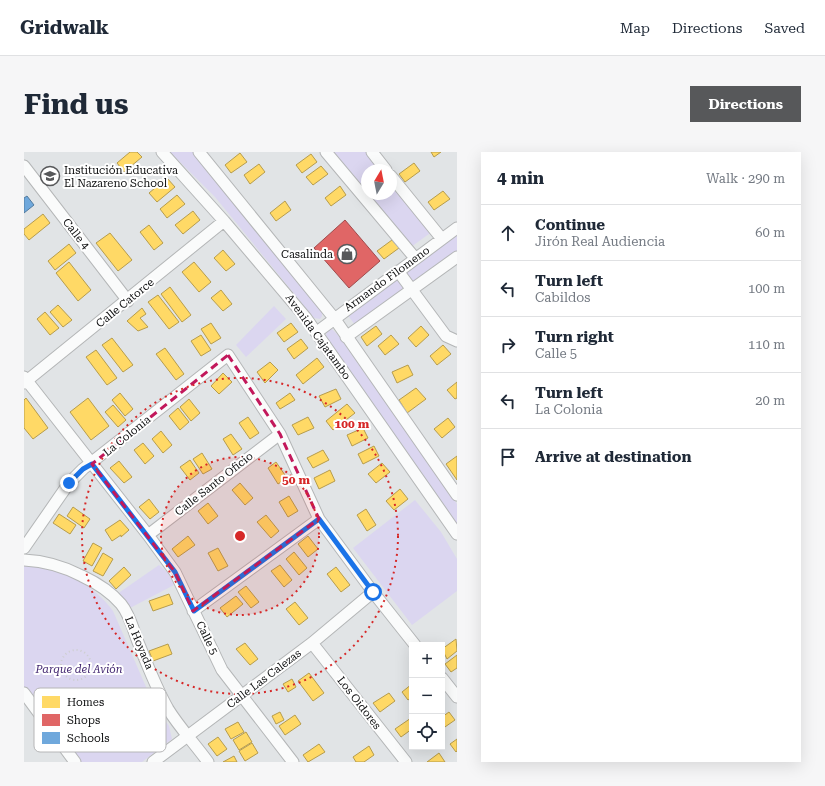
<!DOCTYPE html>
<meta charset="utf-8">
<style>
body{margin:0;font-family:"Roboto Serif",serif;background:#f6f6f7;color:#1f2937}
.controls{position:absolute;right:12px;bottom:12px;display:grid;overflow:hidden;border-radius:0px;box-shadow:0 4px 16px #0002}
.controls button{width:36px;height:36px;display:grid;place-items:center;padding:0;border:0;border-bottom:1px solid #e0e1e3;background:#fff;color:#1f2937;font:20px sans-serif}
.compass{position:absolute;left:337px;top:12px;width:36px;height:36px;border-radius:50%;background:#fff;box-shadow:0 4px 16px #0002;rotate:10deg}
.stop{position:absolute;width:12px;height:12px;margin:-9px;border:3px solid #1a73e8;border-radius:50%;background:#fff}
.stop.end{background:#1a73e8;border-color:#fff;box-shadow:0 1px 4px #0008}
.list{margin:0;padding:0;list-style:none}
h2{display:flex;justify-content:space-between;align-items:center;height:52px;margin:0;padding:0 16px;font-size:17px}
h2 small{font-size:13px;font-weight:400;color:#747a83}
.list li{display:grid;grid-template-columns:26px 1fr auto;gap:12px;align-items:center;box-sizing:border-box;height:56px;padding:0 16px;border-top:1px solid #e0e1e3}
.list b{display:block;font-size:15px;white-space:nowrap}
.list p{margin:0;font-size:13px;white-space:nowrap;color:#747a83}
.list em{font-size:13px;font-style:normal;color:#747a83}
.icon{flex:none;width:22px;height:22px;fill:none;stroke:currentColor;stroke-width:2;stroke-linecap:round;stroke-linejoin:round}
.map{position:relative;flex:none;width:433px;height:610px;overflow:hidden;border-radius:0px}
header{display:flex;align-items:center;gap:24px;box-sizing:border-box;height:56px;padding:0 20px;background:#fff;border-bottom:1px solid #e0e1e3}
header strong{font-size:19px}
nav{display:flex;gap:22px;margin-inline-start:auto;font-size:14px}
.intro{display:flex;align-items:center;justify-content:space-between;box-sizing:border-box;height:96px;padding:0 24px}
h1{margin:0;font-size:28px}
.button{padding:10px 18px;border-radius:0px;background:#57585a;color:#fff;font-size:14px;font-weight:700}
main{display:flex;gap:24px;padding:0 24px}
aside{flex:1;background:#fff;border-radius:0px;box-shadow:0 4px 16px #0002}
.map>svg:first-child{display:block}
.green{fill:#dbd6f0}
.homes{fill:#ffd966;stroke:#b69c4c}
.shops{fill:#e06666;stroke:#a04b4c}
.schools{fill:#6fa8dc;stroke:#517a9e}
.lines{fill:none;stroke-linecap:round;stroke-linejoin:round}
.minor-casing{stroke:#b4b6b7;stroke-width:13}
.path{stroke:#cdcece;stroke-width:2;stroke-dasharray:1 3;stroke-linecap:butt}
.minor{stroke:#fafbfb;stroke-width:11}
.route{stroke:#1a73e8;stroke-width:5}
.marked{fill:none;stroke:#c2185b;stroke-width:3;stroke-dasharray:8 5;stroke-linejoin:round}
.ring{fill:none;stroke:#d62828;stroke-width:2;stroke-dasharray:2 4}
.labels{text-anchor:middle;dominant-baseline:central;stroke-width:4;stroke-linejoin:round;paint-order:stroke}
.poi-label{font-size:11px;fill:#0c0d0e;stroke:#fff;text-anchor:start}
.street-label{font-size:11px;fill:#0c0d0e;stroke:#fff}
.park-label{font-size:11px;font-style:italic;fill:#432771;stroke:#fff}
.key{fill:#fff;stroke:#b6b6b7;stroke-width:1}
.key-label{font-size:11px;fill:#0c0d0e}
.centre{fill:#d62828;stroke:#fff;stroke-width:2}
.ring-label{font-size:12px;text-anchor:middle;font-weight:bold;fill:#d62828;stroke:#fff;stroke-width:4;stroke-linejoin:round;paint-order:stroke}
</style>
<header>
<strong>Gridwalk</strong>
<nav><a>Map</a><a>Directions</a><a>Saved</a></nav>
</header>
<div class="intro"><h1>Find us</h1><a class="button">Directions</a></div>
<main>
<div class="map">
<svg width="433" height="610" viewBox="0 0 433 610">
<rect width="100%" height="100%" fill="#e1e4e6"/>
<path class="green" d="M146 0H169L298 160V164L296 167 290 166 191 45Z
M309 0H347L361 18H343V42Z
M367 26 409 79 387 95 343 42H367Z
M433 83V99L331 173 323 162Z
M250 154 262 167 222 205 212 193Z
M304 177H308L314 183 433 352V374L305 189 302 183Z
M391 348 417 380 433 407V439L388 473 329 396Z
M0 412C32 412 71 433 89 459L129 551 145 574 148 587 118 610H57L0 537Z
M135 413 144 421 150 433 106 456 94 443 96 440Z"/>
<path class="homes" d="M106 0H113L118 5 100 20 93 11Z
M407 0H417L410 5Z
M216 1 223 10 207 21 201 13Z
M287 2 293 10 278 21 272 13Z
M390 11 396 19 381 30 375 22Z
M235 12 241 20 226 32 220 23Z
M297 14 304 22 289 33 282 25Z
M143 26 151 35 133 50 125 41Z
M316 34 322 43 307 54 301 46Z
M419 39 426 47 410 58 404 50Z
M153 43 161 52 143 66 136 57Z
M261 49 267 58 252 69 246 61Z
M169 59 176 68 159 82 151 73Z
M19 62 26 71 5 88 0 82V77Z
M125 73 139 91 130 98 116 80Z
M86 81 108 108 94 119 72 91Z
M368 88 375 96 360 107 353 99Z
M45 92 52 101 31 118 24 109Z
M199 98 211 112 202 119 190 106Z
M45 110 67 138 54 149 32 121Z
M170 110 187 130 175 140 158 120Z
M146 135 167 163 158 170 137 142Z
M197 138 208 152 199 159 187 146Z
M134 143 155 170 145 177 124 150Z
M34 153 48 168 39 175 26 160Z
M118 156 122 162 116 166 124 175 114 179 103 169Z
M21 160 35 176 26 183 13 167Z
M187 171 197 186 187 192 177 177Z
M267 171 274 180 260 190 253 181Z
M352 174 358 182 343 194 337 185Z
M397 174 405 183 392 195 384 186Z
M177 183 187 198 177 204 167 189Z
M367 183 375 192 361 203 354 194Z
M88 186 109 213 99 220 78 193Z
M277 187 284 196 270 207 263 197Z
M419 193 427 202 413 213 406 204Z
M141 196 160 222 152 228 132 202Z
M72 198 93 226 83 233 62 205Z
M293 206 300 215 279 232 272 223Z
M246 210 254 218 241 231 233 220Z
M384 213 389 223 373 231 368 220Z
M199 221 208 230 195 242 187 234Z
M433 230V246L431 247 423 238Z
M392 236 402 247 383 261 375 248Z
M312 237 317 247 301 255 295 244Z
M96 241 109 257 101 264 88 248Z
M266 241 271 248 256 257 252 251Z
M2 246 24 276 9 287 0 276V248Z
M64 246 85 274 67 288 46 260Z
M165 247 176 261 167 269 156 255Z
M323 252 331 261 309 278 302 269Z
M89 253 102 268 94 275 81 260Z
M154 256 165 270 156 278 145 264Z
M224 265 235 281 226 287 215 271Z
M284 265 290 276 274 283 268 273Z
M424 266 431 275 418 286 410 277Z
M339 276 344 286 328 294 323 283Z
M137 279 148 293 139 301 128 287Z
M207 282 218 297 209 303 199 287Z
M119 291 130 304 121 312 110 298Z
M350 294 355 304 339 312 334 302Z
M299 298 305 308 289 316 283 306Z
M178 301 188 317 179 322 169 307Z
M433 304V328L422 312Z
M166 308 175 321 166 328 156 315Z
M95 309 108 325 100 331 86 316Z
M252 310 263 326 254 332 244 316Z
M358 311 366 320 352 331 344 322Z
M306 318 311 329 295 337 290 326Z
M216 331 229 346 221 353 208 338Z
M376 337 384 347 370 358 362 349Z
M265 344 274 359 264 365 255 350Z
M125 347 135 360 126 367 115 355Z
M184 351 194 364 184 372 174 359Z
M49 355 66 367 60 376 43 364Z
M342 357 352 373 343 379 333 363Z
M35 362 52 373 46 382 29 371Z
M242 363 255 379 247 386 233 370Z
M96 368 105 378 97 385V383L88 389 81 378Z
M164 384 171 393 154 405 148 397Z
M284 384 294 397 284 405 274 392Z
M69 391 78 396 68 414 59 409Z
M194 396 204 414 194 419 184 401Z
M270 400 283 416 275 423 262 407Z
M79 401 89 407 79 424 69 419Z
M256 413 268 428 260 435 247 419Z
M100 415 107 423 92 437 85 429Z
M312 415 326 433 317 440 303 422Z
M222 434 235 450 227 456 214 440Z
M145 442 149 452 129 459 125 449Z
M212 444 219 452 203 465 196 456Z
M271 450 284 466 275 473 262 457Z
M432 487 433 499 423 507 418 497Z
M221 491 234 507 226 513 212 497Z
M144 492 148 502 129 509 125 499Z
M433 503V516L427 520 421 512Z
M285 521 300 541 289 549 274 529Z
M268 527 272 535 264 540 259 532Z
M388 532V545L384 548 378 540Z
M365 541 371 549 356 560 349 551Z
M256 560 260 568 252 572 248 564Z
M425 560 431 568 418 577V565Z
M271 563 277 572 261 583 255 574Z
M387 566 388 577 377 585 371 577Z
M214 570 220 580 207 587 201 577Z
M222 580 228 590 215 598 209 588Z
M194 585 203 597 193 604 184 592Z
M433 587V599L432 600 426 592Z
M228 591 234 601 221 609 215 599Z
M295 592 301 600 284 610 279 603Z
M345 594 350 603 340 610H332L329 605Z
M415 601 421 610H403Z
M210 604 213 610H199Z"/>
<path class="shops" d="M321 68 356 109 325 136 290 96Z"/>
<path class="schools" d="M3 44 10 53 0 61V46Z"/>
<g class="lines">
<g class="minor-casing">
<path id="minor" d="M138 0 200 69 282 166 433 382
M175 0 310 166 433 343
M302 0 391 106
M348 0 362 18
M0 14 104 149
M367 24 418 87
M374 119 422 184 433 189
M293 180 433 76
M322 185 433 105
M0 225 124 383 151 420 198 518 269 610
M0 231 200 69
M124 383 256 282
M0 396 45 331 59 317 204 203 256 282 295 367 349 440 391 493
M0 408C21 409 39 414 58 424 73 431 86 439 97 452 106 463 109 477 114 490 122 510 133 538 144 557 155 575 171 592 184 610
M169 459 295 367
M288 491 382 610
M418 526 433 545
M0 541 51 610
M129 610 288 491 349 440"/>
</g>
<path class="path" d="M37 513a15 15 0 1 1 30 0a15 15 0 1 1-30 0Z"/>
<use href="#minor" class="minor"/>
</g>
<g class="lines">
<path class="route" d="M45 331 59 317 68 312 151 420 170 459 295 367 349 440"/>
</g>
<path class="marked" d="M204 203 256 282 295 367 169 459 151 420 68 312Z"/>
<circle cx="216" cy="384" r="79" fill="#d62828" fill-opacity=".12"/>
<g class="ring">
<circle cx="216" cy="384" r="79"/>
<circle cx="216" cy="384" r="158"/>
</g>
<defs>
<g id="school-ring" transform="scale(1)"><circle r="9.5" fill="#fff" stroke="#57585a" stroke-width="1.5"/><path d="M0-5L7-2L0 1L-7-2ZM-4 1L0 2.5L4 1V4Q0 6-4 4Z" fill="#57585a"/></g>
<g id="shop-ring" transform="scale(1)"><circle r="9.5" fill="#fff" stroke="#57585a" stroke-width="1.5"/><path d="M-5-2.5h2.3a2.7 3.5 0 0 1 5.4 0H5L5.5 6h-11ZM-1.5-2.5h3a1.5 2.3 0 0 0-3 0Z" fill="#57585a"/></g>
</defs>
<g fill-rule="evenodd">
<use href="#school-ring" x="26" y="24"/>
<use href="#shop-ring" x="323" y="102"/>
</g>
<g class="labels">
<g class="poi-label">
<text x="40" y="18">Institución Educativa<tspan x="40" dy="13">El Nazareno School</tspan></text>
<text x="309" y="102" text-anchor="end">Casalinda</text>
</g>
<g class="street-label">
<text transform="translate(52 82) rotate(52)">Calle 4</text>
<text transform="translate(363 127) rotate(-36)">Armando Filomeno</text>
<text transform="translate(101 151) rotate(-39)">Calle Catorce</text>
<text transform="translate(294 185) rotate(54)">Avenida Cajatambo</text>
<text transform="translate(103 284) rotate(-39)">La Colonia</text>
<text transform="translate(190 332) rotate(-38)">Calle Santo Oficio</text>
<text transform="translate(183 486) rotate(64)">Calle 5</text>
<text transform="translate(115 491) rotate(67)">La Hoyada</text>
<text transform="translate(240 527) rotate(-37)">Calle Las Calezas</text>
<text transform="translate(335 551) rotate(52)">Los Oidores</text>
</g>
<g class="park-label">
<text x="55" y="517">Parque del Avión</text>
</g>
</g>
<rect x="10" y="536" width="132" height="64" rx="6" class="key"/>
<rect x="18" y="544" width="18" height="12" fill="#ffd966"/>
<rect x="18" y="562" width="18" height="12" fill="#e06666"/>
<rect x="18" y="580" width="18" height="12" fill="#6fa8dc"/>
<g class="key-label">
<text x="43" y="554">Homes</text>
<text x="43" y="572">Shops</text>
<text x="43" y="590">Schools</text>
</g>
<circle cx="216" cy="384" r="6" class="centre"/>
<g class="ring-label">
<text x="328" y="276">100 m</text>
<text x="272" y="332">50 m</text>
</g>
</svg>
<div class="controls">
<button>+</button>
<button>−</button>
<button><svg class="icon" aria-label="locate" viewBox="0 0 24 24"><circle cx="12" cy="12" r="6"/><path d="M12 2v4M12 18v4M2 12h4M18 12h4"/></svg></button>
</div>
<svg class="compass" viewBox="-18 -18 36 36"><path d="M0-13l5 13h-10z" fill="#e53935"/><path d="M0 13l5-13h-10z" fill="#747a83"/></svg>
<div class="stop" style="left:349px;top:440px"></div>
<div class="stop end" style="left:45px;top:331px"></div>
</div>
<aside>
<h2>4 min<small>Walk · 290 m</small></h2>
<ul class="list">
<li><svg class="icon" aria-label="ahead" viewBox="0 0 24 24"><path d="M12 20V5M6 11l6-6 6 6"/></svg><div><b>Continue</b><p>Jirón Real Audiencia</p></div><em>60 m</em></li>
<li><svg class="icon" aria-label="left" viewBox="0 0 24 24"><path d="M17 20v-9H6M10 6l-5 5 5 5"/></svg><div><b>Turn left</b><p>Cabildos</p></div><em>100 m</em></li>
<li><svg class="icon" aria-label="right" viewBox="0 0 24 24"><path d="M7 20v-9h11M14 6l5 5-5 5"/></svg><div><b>Turn right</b><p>Calle 5</p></div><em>110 m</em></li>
<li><svg class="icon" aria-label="left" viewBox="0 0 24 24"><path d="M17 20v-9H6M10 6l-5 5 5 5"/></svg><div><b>Turn left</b><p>La Colonia</p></div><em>20 m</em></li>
<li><svg class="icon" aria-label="arrive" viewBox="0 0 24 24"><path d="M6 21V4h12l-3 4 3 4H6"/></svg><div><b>Arrive at destination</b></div></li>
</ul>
</aside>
</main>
